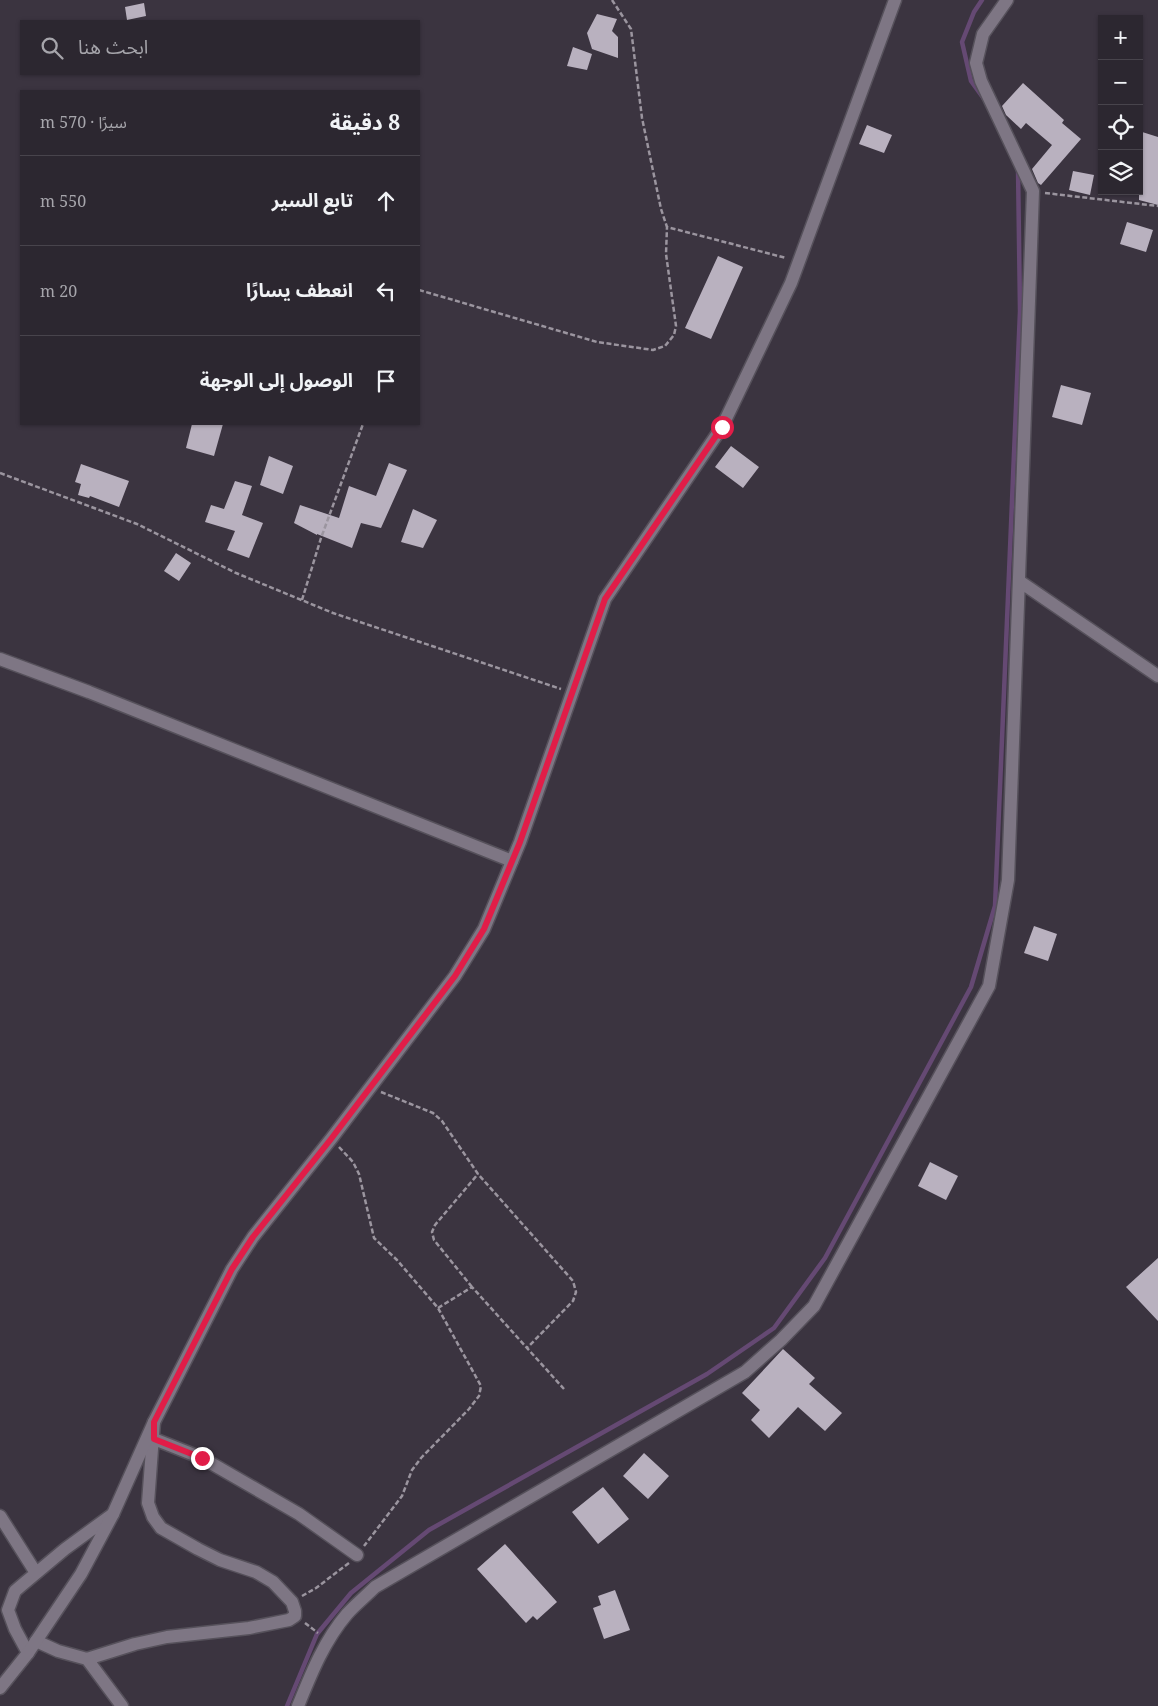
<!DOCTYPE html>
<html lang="ar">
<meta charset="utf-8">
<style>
body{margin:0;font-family:"Noto Serif","Noto Sans Arabic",serif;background:#38333c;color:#f1f3f6;direction:rtl}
.controls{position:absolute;right:15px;top:15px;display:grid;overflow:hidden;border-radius:0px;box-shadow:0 1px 4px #0004}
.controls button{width:45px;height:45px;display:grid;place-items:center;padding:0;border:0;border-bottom:1px solid #48444c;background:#2c2730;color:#f1f3f6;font:25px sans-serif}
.stop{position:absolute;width:15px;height:15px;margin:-11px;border:4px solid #e11d48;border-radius:50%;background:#fff}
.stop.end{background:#e11d48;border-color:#fff;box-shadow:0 1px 5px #0008}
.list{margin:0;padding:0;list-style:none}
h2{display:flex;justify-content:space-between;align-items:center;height:65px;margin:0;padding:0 20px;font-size:21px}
h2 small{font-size:16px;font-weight:400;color:#a6a5ab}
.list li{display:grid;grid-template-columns:32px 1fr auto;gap:15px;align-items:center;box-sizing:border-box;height:90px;padding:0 20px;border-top:1px solid #48444c}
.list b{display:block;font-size:19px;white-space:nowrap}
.list em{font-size:16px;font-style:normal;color:#a6a5ab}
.icon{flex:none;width:28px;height:28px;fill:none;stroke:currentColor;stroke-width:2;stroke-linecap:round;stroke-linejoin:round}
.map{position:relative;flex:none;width:1158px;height:1706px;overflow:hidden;direction:ltr}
.search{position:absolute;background:#2c2730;box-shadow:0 1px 4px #0004;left:20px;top:20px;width:400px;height:55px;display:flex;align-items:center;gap:12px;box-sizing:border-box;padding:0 18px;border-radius:0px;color:#a6a5ab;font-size:19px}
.panel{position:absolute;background:#2c2730;box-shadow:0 1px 4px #0004;left:20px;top:90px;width:400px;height:335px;border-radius:0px;direction:rtl}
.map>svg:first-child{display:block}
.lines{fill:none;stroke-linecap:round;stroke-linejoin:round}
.stream{stroke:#654973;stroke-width:4.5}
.building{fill:#b9b1bf}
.minor-casing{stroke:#56515b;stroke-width:15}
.tertiary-casing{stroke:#56515b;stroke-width:15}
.path{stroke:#9b959f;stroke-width:2.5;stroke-dasharray:5 2.5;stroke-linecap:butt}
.minor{stroke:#7e7684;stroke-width:12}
.tertiary{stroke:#7e7684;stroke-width:12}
.route{stroke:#e11d48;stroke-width:6}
</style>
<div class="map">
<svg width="1158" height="1706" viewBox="0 0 1158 1706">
<rect width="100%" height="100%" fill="#3b3440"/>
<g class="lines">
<path class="stream" d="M982 0 974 12 962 42 971 81 984 99
M287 1706 317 1634 351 1593 429 1530 707 1374 774 1328 825 1258 971 987 995 906 1020 311 1018 168"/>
</g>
<path class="building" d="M144 3 146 16 127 20 125 7Z
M597 14 617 19 612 31 618 37V58L592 49 587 33Z
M573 47 592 54 587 70 567 66Z
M1023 83 1064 120 1062 123 1081 139 1041 185 1038 183 1032 169 1052 145 1026 123 1021 129 1006 115 1002 106Z
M867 125 892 135 884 153 859 144Z
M1139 131 1158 137V205L1139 200Z
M1073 171 1094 175 1090 195 1069 190Z
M1127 222 1153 230 1146 252 1120 244Z
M718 256 743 267 711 339 685 328Z
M1061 385 1091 393 1082 425 1052 417Z
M192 424H223L214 456 186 448Z
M731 446 759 467 743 488 715 467Z
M269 456 293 466 283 494 260 485Z
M389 463 407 470 381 528 361 523 352 548 317 534V535L294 523 300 505 339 518 349 486 376 496Z
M81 464 129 481 119 507 90 496 89 498 78 495 81 484 75 482Z
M235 481 252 486 242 515 263 523 249 558 227 550 235 531 205 522 211 505 224 509Z
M413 509 437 520 423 548 401 542Z
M176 553 191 563 179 581 164 571Z
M1034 926 1057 934 1048 961 1024 953Z
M930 1162 958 1176 946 1200 918 1186Z
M1158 1258V1321L1126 1287Z
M783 1349 815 1378 809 1384 842 1413 825 1431 798 1407 769 1438 751 1420 760 1410 742 1393Z
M644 1453 669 1476 648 1499 623 1476Z
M603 1487 629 1519 598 1544 572 1512Z
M505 1544 557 1602 537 1620 533 1616 526 1623 477 1569Z
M615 1590 630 1630 604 1639 593 1608 601 1605 598 1596Z"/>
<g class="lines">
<g class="minor-casing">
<path id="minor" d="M1019 581 1158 676
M0 659 89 692 512 861
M154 1439 202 1458 299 1514 357 1555
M0 1516 36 1573
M36 1641 58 1651 87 1659 135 1644 167 1637 249 1628 289 1620 295 1616V1611L292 1602 273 1582 256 1572 220 1560 198 1549 161 1528 153 1517 148 1503 154 1422
M28 1653 15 1629 8 1610 15 1591 22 1585 65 1549 113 1514
M87 1659 122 1706
M298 1706C311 1674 324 1641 347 1614 355 1605 366 1596 375 1587L745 1372 781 1340 814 1306 989 986 1008 880 1033 191 981 81 976 63 983 34 1007 0"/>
</g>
<g class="tertiary-casing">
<path id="tertiary" d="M0 1688 28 1653 81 1574 113 1514 154 1422 232 1269 253 1237 331 1139 455 976 484 929 520 842 605 599 722 427 791 283 895 0"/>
</g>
<path class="path" d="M612 0 631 29 642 118 661 209 667 227 786 258
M1045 193 1158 206
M419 290 597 342 653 350 665 346 674 335 676 326 666 254 667 227
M0 473 137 524 236 573 333 613 561 689
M302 600 321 538 363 424
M381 1092 433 1113 442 1121 478 1174 573 1281 576 1292 573 1301 528 1347
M339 1147 353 1162 359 1174 374 1238 397 1260 438 1308 481 1386 479 1396 469 1409 421 1458 412 1470 402 1496 396 1504 364 1546
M472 1287 434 1240 432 1232 435 1225 478 1174
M438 1308 472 1287 564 1389
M302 1596 316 1588 349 1563
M305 1623 318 1633"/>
<use href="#minor" class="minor"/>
<use href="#tertiary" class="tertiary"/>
</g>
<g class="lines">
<path class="route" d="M202 1458 154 1439V1422L232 1269 253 1237 331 1139 455 976 484 929 520 842 605 599 722 427"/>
</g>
</svg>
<div class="controls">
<button>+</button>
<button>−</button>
<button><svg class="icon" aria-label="locate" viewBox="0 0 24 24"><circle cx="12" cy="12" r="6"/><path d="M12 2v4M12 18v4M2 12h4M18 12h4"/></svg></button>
<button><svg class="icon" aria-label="layers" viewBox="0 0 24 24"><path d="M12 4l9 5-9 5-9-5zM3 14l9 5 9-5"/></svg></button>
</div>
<div class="stop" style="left:722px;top:427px"></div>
<div class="stop end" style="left:202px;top:1458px"></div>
<div class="search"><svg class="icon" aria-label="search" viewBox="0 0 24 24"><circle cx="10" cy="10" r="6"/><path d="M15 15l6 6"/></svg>ابحث هنا</div>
<section class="panel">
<h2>8 دقيقة<small>سيرًا · 570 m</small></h2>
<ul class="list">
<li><svg class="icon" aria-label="ahead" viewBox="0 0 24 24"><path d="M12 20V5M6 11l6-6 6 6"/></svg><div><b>تابع السير</b></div><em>550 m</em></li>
<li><svg class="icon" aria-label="left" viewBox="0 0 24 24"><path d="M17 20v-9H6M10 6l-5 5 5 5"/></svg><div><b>انعطف يسارًا</b></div><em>20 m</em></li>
<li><svg class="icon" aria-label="arrive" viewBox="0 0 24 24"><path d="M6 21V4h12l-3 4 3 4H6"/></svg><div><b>الوصول إلى الوجهة</b></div></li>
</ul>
</section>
</div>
